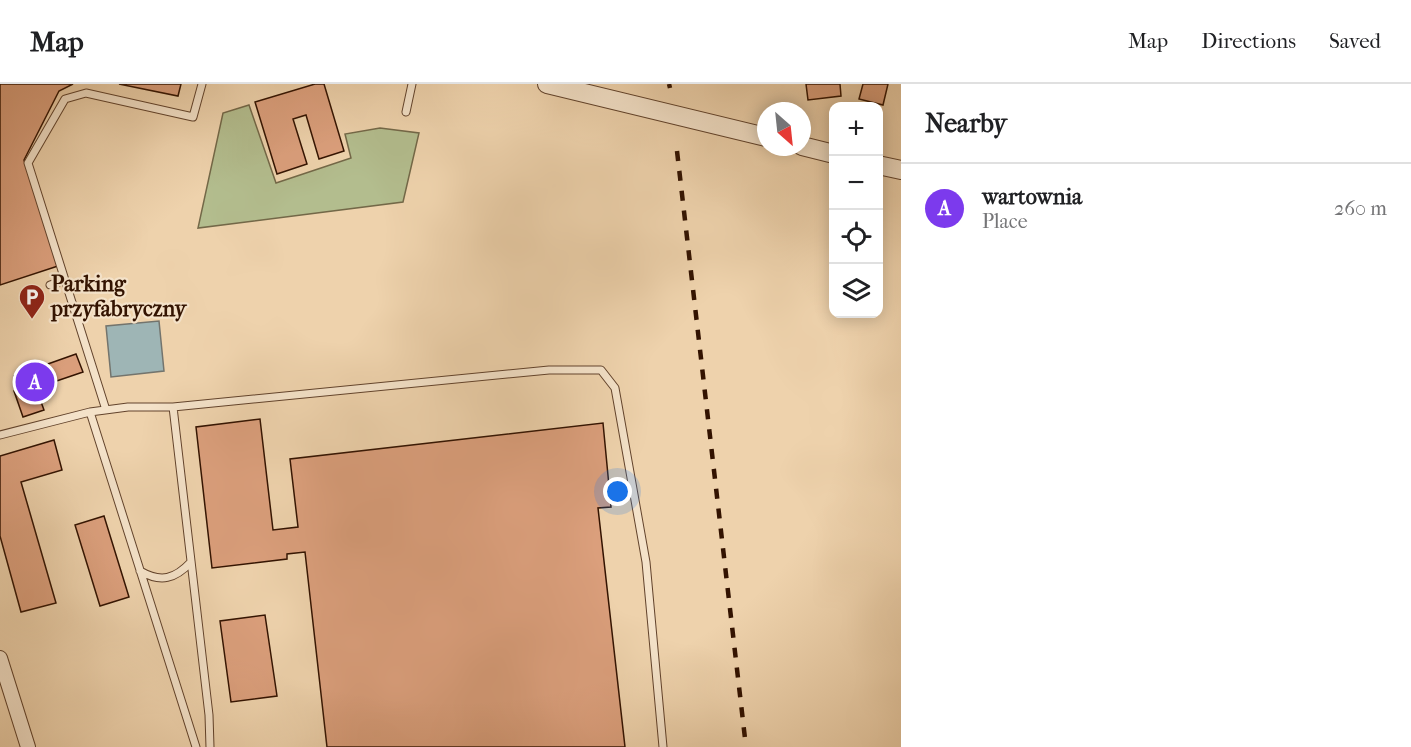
<!DOCTYPE html>
<meta charset="utf-8">
<style>
body{margin:0;font-family:"IM FELL French Canon",serif;background:#f2f2f2;color:#202124}
.controls{position:absolute;right:18px;top:18px;display:grid;overflow:hidden;border-radius:12px;box-shadow:0 3px 15px #0003}
.controls button{width:54px;height:54px;display:grid;place-items:center;padding:0;border:0;border-bottom:2px solid #e0e0e0;background:#fff;color:#202124;font:30px sans-serif}
.compass{position:absolute;left:757px;top:18px;width:54px;height:54px;border-radius:50%;background:#fff;box-shadow:0 3px 15px #0003;rotate:153deg}
.you{position:absolute;left:618px;top:408px;width:21px;height:21px;margin:-15px;border:4px solid #fff;border-radius:50%;background:#1a73e8;box-shadow:0 0 0 9px #1a73e833}
.badge{display:grid;place-items:center;width:39px;height:39px;border-radius:50%;background:#7c3aed;color:#fff;font-size:20px;font-weight:700}
.pin{position:absolute;translate:-50% -50%;border:3px solid #fff;box-shadow:0 2px 6px #0006}
.list{margin:0;padding:0;list-style:none}
h2{display:flex;justify-content:space-between;align-items:center;height:78px;margin:0;padding:0 24px;font-size:26px}
h2 small{font-size:20px;font-weight:400;color:#757577}
.list li{display:grid;grid-template-columns:39px 1fr auto;gap:18px;align-items:center;box-sizing:border-box;height:90px;padding:0 24px;border-top:2px solid #e0e0e0}
.list b{display:block;font-size:22px;white-space:nowrap}
.list p{margin:0;font-size:20px;white-space:nowrap;color:#757577}
.list em{font-size:20px;font-style:normal;color:#757577}
.icon{flex:none;width:33px;height:33px;fill:none;stroke:currentColor;stroke-width:2;stroke-linecap:round;stroke-linejoin:round}
.map{position:relative;flex:none;width:901px;height:663px;overflow:hidden}
header{display:flex;align-items:center;gap:36px;box-sizing:border-box;height:84px;padding:0 30px;background:#fff;border-bottom:2px solid #e0e0e0}
header strong{font-size:28px}
nav{display:flex;gap:33px;margin-inline-start:auto;font-size:21px}
main{display:flex}
aside{flex:1;background:#fff}
.map>svg:first-child{display:block}
.green{fill:#b3bd8e;stroke:#736848;stroke-width:1.5}
.water{fill:#9eb5b5;stroke:#73746d;stroke-width:1.5}
.building{fill:#db9f7c;stroke:#331301;stroke-width:1.5}
.lines{fill:none;stroke-linecap:round;stroke-linejoin:round}
.service-casing{stroke:#62432c;stroke-width:9}
.minor-casing{stroke:#62432c;stroke-width:16}
.tertiary-casing{stroke:#62432c;stroke-width:20}
.service{stroke:#f4e2c9;stroke-width:7}
.minor{stroke:#f4e2c9;stroke-width:14}
.tertiary{stroke:#f4e2c9;stroke-width:18}
.rail{stroke:#331301;stroke-width:4.5;stroke-dasharray:10 10;stroke-linecap:butt}
.labels{text-anchor:middle;dominant-baseline:central;stroke-width:4.5;stroke-linejoin:round;paint-order:stroke}
.poi-label{font-size:22px;font-weight:bold;fill:#331301;stroke:#f4e2c9;text-anchor:start}
</style>
<header>
<strong>Map</strong>
<nav><a>Map</a><a>Directions</a><a>Saved</a></nav>
</header>
<main>
<div class="map">
<svg width="901" height="663" viewBox="0 0 901 663">
<rect width="100%" height="100%" fill="#eed2ac"/>
<filter id="stains"><feTurbulence type="fractalNoise" baseFrequency=".00333" numOctaves="4"/><feColorMatrix values="0 0 0 0 .2 0 0 0 0 .09 0 0 0 0 .02 0 0 0 .5 -.17"/></filter>
<radialGradient id="worn" r=".72"><stop offset=".6" stop-color="#630" stop-opacity="0"/><stop offset="1" stop-color="#630" stop-opacity=".3"/></radialGradient>
<path class="green" d="M249 21 276 99 351 74 345 50 380 44 419 49 403 118 198 144 223 29Z"/>
<path class="water" d="M159 237 164 287 111 293 106 242Z"/>
<path class="building" d="M0 0H73L59 7 24 76 58 182 0 201Z
M119 0H181L178 12Z
M315 0H324L344 67 319 75 306 31 293 35 307 80 277 90 255 18Z
M806 0H840L841 12 808 16Z
M863 0H888L883 21 859 15Z
M76 270 83 288 36 304 44 326 23 333 14 307 19 306 14 292Z
M260 335 273 446 298 443 290 375 603 339 611 423 598 424 625 663H327L305 468 287 470V475L212 484 196 343Z
M54 356 62 386 21 398 56 519 21 528 0 452V372Z
M104 432 129 513 100 522 75 441Z
M265 531 277 612 231 618 220 537Z"/>
<g class="lines">
<g class="service-casing">
<path id="service" d="M406 28 412 0
M50 201 65 196
M173 323 209 631 210 663
M106 326 28 79 65 15 86 9 193 33 202 0
M90 328 196 663
M0 351 90 328 128 323H173L549 286H601L615 304 646 478 663 663
M140 487C161 499 175 495 191 478"/>
</g>
<g class="minor-casing">
<path id="minor" d="M0 574 28 663"/>
</g>
<g class="tertiary-casing">
<path id="tertiary" d="M547 0 766 53
M802 62 834 70
M878 81 901 86"/>
</g>
<use href="#service" class="service"/>
<use href="#minor" class="minor"/>
<use href="#tertiary" class="tertiary"/>
<path class="rail" d="M669 0 670 4
M677 67 746 663"/>
</g>
<defs>
<g id="parking-pin" transform="scale(1.35)"><path d="M0 17L-7.5 6A9.5 9.5 0 1 1 7.5 6Z" fill="#8f2418" stroke="#f4e2c9"/><path d="M-3.5-5.5H1a3.5 3.5 0 0 1 0 7H-1V5.5H-3.5ZM-1-3.4V-.6H.8a1.4 1.4 0 0 0 0-2.8Z" fill="#fff"/></g>
</defs>
<g fill-rule="evenodd">
<use href="#parking-pin" x="32" y="213"/>
</g>
<g class="labels">
<g class="poi-label">
<text x="51" y="200">Parking<tspan x="51" dy="25">przyfabryczny</tspan></text>
</g>
</g>
<rect width="100%" height="100%" filter="url(#stains)"/>
<rect width="100%" height="100%" fill="url(#worn)"/>
</svg>
<div class="controls">
<button>+</button>
<button>−</button>
<button><svg class="icon" aria-label="locate" viewBox="0 0 24 24"><circle cx="12" cy="12" r="6"/><path d="M12 2v4M12 18v4M2 12h4M18 12h4"/></svg></button>
<button><svg class="icon" aria-label="layers" viewBox="0 0 24 24"><path d="M12 4l9 5-9 5-9-5zM3 14l9 5 9-5"/></svg></button>
</div>
<svg class="compass" viewBox="-18 -18 36 36"><path d="M0-13l5 13h-10z" fill="#e53935"/><path d="M0 13l5-13h-10z" fill="#757577"/></svg>
<div class="you"></div>
<div class="pin badge" style="left:35px;top:298px">A</div>
</div>
<aside>
<h2>Nearby<small></small></h2>
<ul class="list">
<li><span class="badge">A</span><div><b>wartownia</b><p>Place</p></div><em>260 m</em></li>
</ul>
</aside>
</main>
